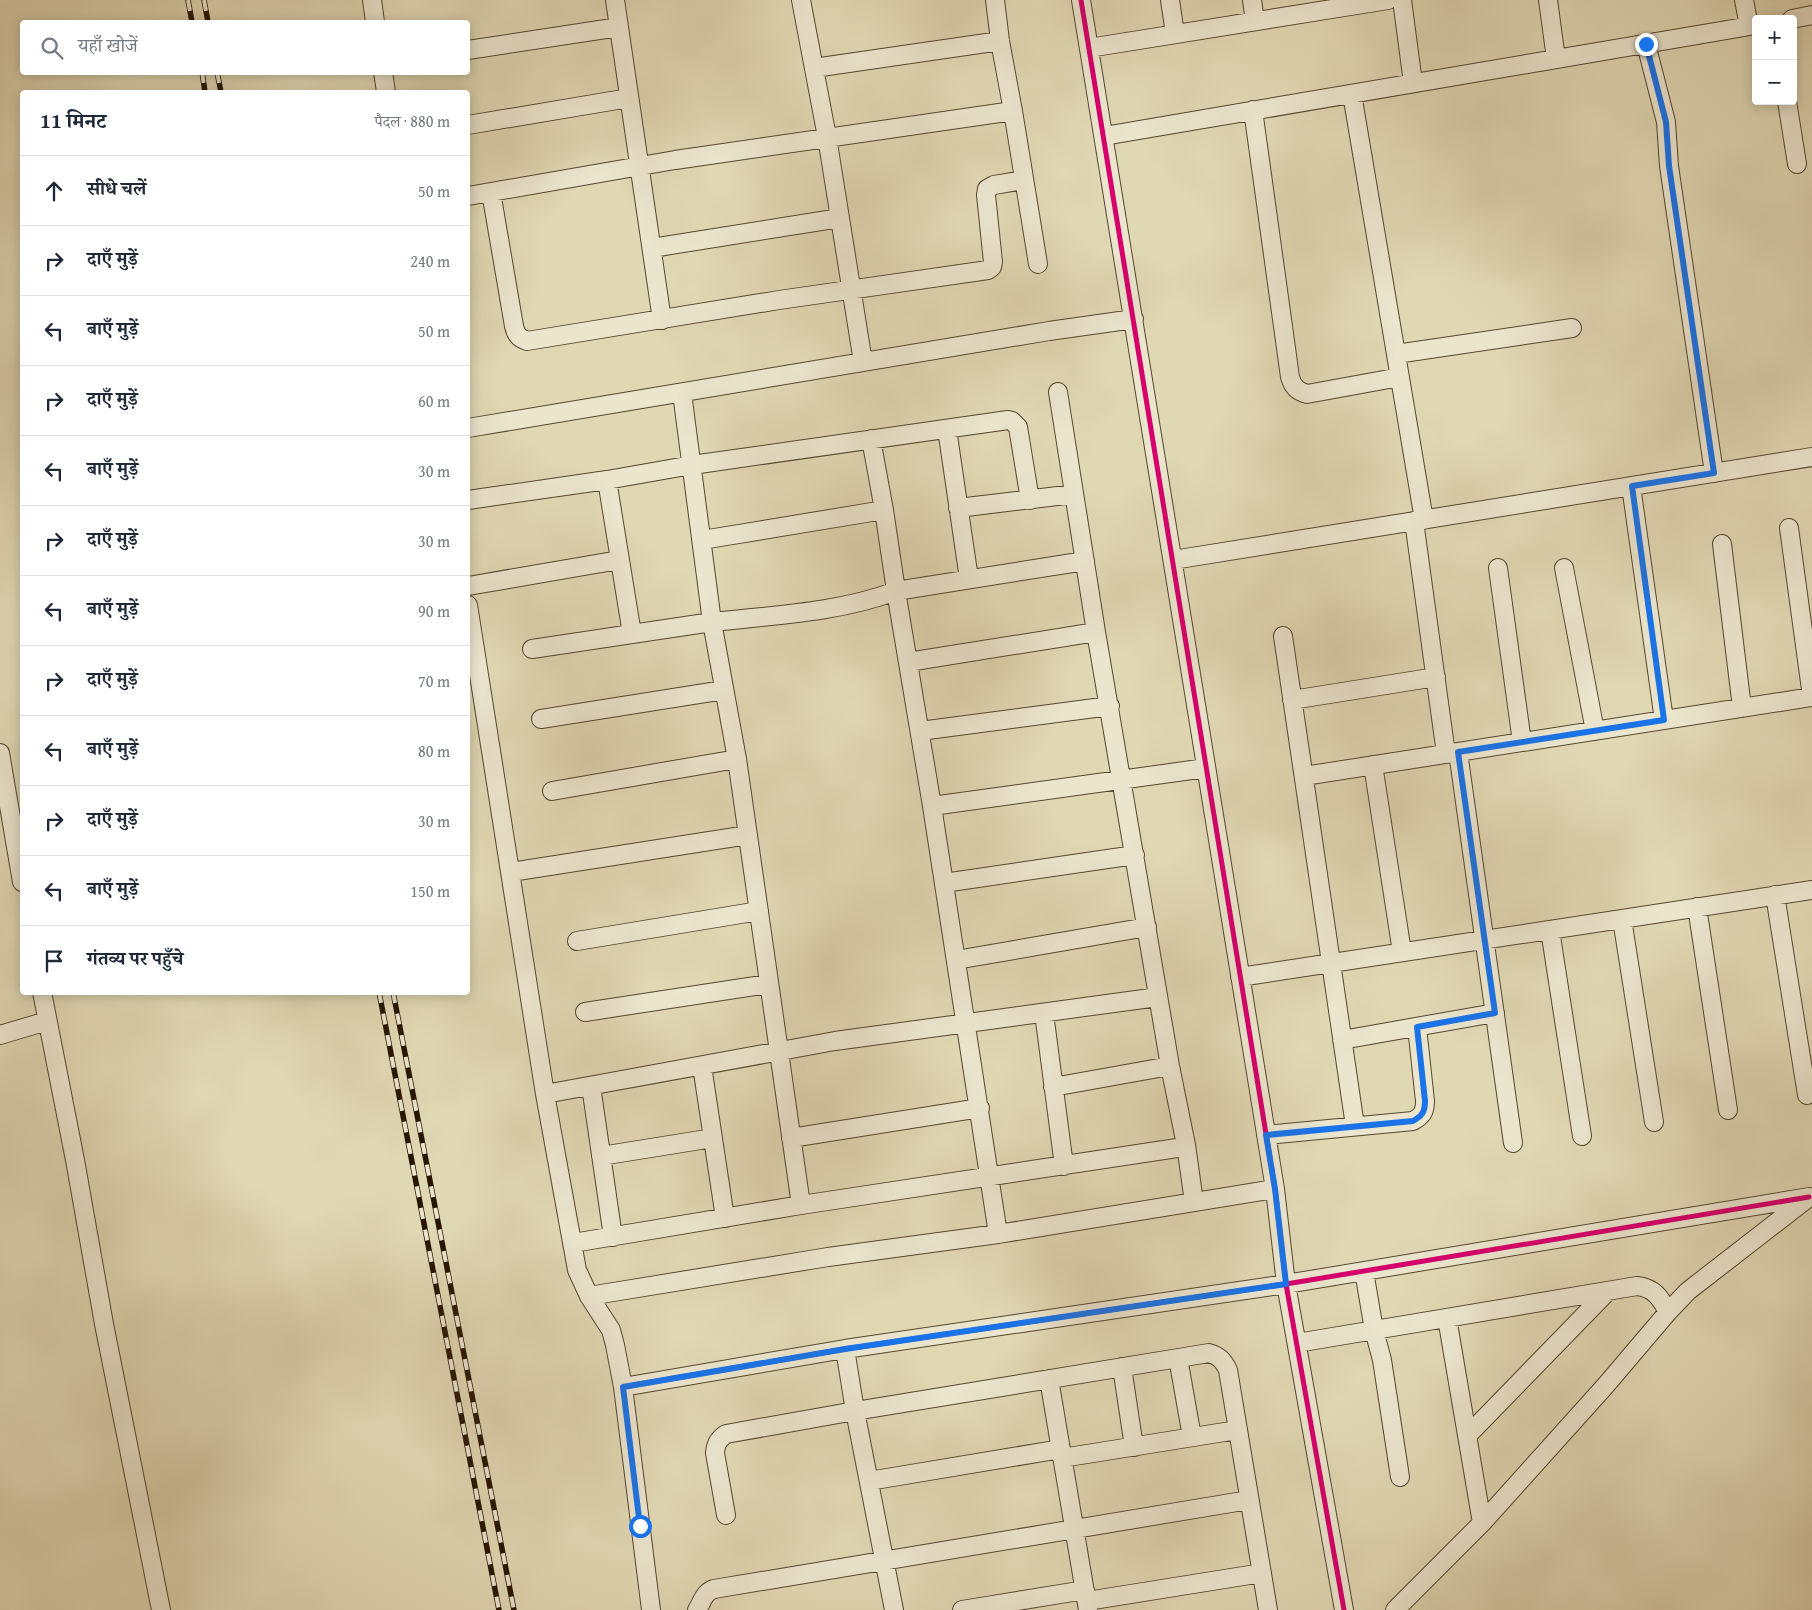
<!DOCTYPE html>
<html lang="hi">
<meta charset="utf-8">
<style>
body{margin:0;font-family:"Gentium Book Plus","Noto Serif Devanagari",serif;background:#f2f2f3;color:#1f2937}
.controls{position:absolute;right:15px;top:15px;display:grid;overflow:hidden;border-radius:5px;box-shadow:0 2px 12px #0003}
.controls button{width:45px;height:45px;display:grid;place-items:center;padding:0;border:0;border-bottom:1px solid #e0e1e3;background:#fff;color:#1f2937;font:25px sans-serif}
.stop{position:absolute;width:15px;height:15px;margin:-11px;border:4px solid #1a73e8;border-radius:50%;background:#fff}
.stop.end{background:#1a73e8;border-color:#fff;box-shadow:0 1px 5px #0008}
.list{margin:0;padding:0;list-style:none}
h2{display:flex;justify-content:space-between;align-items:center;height:65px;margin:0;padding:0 20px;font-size:21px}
h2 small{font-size:16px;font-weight:400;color:#747a83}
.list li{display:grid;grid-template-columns:32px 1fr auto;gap:15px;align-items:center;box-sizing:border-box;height:70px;padding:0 20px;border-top:1px solid #e0e1e3}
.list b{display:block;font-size:19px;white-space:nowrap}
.list em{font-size:16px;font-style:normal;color:#747a83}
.icon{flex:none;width:28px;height:28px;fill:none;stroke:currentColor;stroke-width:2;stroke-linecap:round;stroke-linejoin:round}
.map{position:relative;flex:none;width:1812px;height:1610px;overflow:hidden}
.search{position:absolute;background:#fff;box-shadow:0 2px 12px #0003;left:20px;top:20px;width:450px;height:55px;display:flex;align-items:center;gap:12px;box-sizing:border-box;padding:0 18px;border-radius:5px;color:#747a83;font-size:19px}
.panel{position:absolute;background:#fff;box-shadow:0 2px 12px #0003;left:20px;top:90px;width:450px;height:905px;border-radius:5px}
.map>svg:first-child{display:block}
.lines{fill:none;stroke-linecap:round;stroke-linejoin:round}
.minor-casing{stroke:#55462e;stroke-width:20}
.minor{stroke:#ebe5ce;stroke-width:18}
.rail-casing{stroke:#271501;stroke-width:5.5}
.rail{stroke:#ebe5ce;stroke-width:4;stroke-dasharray:11;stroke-linecap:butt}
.cycleway-casing{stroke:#ebe5ce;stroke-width:8}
.cycleway{stroke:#d6006c;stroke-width:5}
.route{stroke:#1a73e8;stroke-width:6}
</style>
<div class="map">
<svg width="1812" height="1610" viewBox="0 0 1812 1610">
<rect width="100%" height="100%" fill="#e0d7b3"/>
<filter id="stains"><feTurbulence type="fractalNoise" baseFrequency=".004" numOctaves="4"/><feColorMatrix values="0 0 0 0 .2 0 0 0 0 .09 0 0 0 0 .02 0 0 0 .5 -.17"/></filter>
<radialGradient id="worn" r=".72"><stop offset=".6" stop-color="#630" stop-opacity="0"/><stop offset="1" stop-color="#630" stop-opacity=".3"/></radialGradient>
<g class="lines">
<g class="minor-casing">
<path id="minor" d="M372 0 375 22
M615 0 662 320
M801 0 827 137 863 362
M995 0 1000 41 1013 111 1038 264
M1081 0 1275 1189 1286 1284 1344 1610
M1170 0 1175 34
M1252 0 1255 21
M1402 0 1413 83
M1548 0 1556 59
M1744 0 1749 26
M1792 19 1812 15
M1646 44 1666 122 1669 166 1714 473
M1089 48 1388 0
M468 50 619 27
M814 68 1000 41
M383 72 386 92
M1352 94 1424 520
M1787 101 1797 164
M1253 110 1290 377C1293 387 1297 391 1307 394L1400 377
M468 125 629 98
M1104 136 1756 25
M491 192 514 326C516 335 519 338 527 341L779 300 988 270 992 267 993 262 986 195 987 189 994 185 1024 180
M468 196 675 160 1013 111
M652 248 840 218
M1396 354 1572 328
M682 393 712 622C774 615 837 613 896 591L932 806 998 1234
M468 428 1049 331 1134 319
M947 429 969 579
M871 439 884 510 896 591 1085 561
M607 480 632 634
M1631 486 1664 720
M468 500 607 480 692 465 1008 420 1012 421 1018 427 1030 500
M958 508 1074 494
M1414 521 1446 754
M1789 528 1812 697
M702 540 884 510
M1722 544 1742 708
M1173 560 1812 457
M1498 568 1522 742
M1564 568 1595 731
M468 586 619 560
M468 605 545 1094 577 1270 589 1296 611 1330 615 1345 623 1387 651 1610
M1283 636 1355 1126
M532 649 712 622 737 759 801 1205
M908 662 1096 632
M1292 700 1436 677
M541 719 724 690
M920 731 1110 706
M1458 752 1513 1143
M0 753 22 882
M1373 765 1402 952
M1304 776 1812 697
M552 791 737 759
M932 806 1206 768
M511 872 748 835
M944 883 1135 855
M1775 895 1807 1095
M1697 907 1728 1110
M1622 919 1654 1122
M1550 930 1582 1136
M577 941 759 911
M956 960 1147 927
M1240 977 1812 890
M42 992 75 1160 104 1324 161 1610
M585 1012 768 984
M1044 1013 1064 1166
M0 1035 47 1021
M1342 1040 1495 1013
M702 1066 725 1218
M591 1086 613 1237
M1053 1087 1170 1066
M545 1094 835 1041 1158 997
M1266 1135 1413 1121C1422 1116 1425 1112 1425 1101L1417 1027
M791 1138 980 1108
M1186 1145 1194 1202
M601 1156 713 1138
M573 1243 801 1205 1177 1148 1186 1145 1170 1066 1096 632 1058 392
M1364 1271 1374 1330 1382 1360 1400 1477
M589 1296 828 1257 998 1234 1275 1189
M1447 1318 1482 1523
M1297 1343 1637 1286C1654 1288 1660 1297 1668 1312
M845 1349 855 1411 894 1610
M1178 1358 1192 1437
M1122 1367 1134 1447
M1049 1379 1088 1610
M623 1387 845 1349 1286 1284 1809 1197
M1467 1436 1608 1291
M1062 1458 1237 1430
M869 1481 1061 1449
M726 1515 715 1453C716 1443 718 1440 726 1434L855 1411 1209 1353C1219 1356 1223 1360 1228 1370L1268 1610
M1087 1601 1262 1573
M697 1610C703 1601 703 1593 714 1589L1249 1500
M962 1610 1085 1590
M1395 1610 1482 1523 1606 1385 1668 1312 1688 1291 1808 1198"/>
</g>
<use href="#minor" class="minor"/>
<g class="rail-casing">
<path id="rail" d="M188 0 192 22
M204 0 208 22
M202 72 205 92
M217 72 221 92
M379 992 499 1610
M393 992 514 1610"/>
</g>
<use href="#rail" class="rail"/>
<g class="cycleway-casing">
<path id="cycleway" d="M1081 0 1275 1189 1286 1284 1344 1610
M623 1387 845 1349 1286 1284 1809 1197"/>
</g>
<use href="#cycleway" class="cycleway"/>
</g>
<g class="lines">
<path class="route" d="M640 1526 623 1387 845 1349 1286 1284 1275 1189 1266 1135 1413 1121C1422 1116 1425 1112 1425 1101L1417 1027 1495 1013 1458 752 1664 720 1632 486 1714 473 1669 166 1666 122 1646 44"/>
</g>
<rect width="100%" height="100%" filter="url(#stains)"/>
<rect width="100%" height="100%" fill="url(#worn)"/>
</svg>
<div class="controls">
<button>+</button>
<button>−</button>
</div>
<div class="stop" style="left:640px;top:1526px"></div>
<div class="stop end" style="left:1646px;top:44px"></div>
<div class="search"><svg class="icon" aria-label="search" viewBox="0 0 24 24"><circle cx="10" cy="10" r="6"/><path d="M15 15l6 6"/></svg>यहाँ खोजें</div>
<section class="panel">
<h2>11 मिनट<small>पैदल · 880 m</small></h2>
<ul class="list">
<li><svg class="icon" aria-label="ahead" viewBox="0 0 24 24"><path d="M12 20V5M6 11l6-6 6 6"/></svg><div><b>सीधे चलें</b></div><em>50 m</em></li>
<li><svg class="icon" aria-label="right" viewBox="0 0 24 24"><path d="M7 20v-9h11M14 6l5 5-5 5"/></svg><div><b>दाएँ मुड़ें</b></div><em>240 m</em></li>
<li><svg class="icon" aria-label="left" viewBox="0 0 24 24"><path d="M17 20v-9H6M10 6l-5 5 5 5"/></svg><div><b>बाएँ मुड़ें</b></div><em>50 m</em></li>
<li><svg class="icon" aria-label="right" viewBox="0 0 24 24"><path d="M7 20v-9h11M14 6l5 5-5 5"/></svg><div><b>दाएँ मुड़ें</b></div><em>60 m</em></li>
<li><svg class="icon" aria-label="left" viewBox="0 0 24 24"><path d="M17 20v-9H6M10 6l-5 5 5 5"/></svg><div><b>बाएँ मुड़ें</b></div><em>30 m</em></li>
<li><svg class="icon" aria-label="right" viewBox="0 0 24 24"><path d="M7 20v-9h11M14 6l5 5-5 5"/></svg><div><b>दाएँ मुड़ें</b></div><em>30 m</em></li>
<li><svg class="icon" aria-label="left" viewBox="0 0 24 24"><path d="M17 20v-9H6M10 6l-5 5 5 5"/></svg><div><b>बाएँ मुड़ें</b></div><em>90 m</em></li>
<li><svg class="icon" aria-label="right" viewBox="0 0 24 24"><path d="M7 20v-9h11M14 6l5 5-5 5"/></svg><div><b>दाएँ मुड़ें</b></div><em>70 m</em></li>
<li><svg class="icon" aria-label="left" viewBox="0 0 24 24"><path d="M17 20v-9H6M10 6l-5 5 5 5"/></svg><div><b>बाएँ मुड़ें</b></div><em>80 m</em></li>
<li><svg class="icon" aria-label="right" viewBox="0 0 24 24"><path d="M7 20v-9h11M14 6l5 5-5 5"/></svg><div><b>दाएँ मुड़ें</b></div><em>30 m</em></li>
<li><svg class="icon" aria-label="left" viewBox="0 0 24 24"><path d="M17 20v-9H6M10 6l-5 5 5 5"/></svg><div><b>बाएँ मुड़ें</b></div><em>150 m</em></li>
<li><svg class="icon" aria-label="arrive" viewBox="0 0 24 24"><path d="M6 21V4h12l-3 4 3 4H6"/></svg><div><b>गंतव्य पर पहुँचे</b></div></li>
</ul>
</section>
</div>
